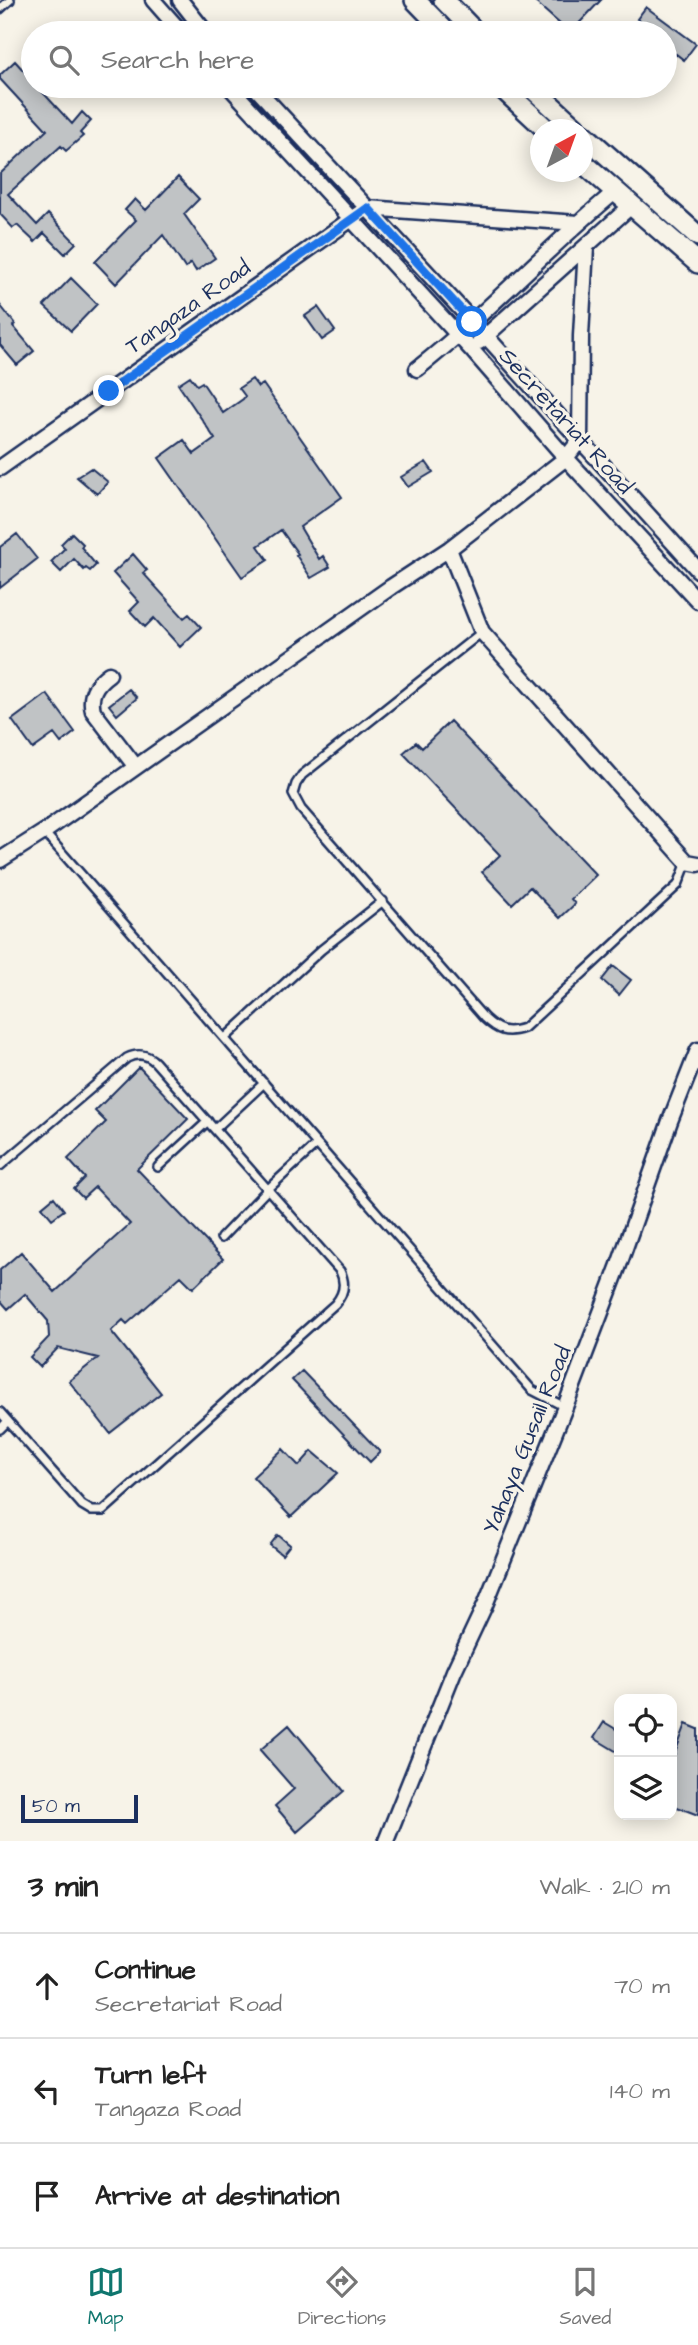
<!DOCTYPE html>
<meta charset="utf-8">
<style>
body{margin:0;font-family:"Architects Daughter",sans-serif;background:#f6f6f6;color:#222}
.controls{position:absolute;right:21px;bottom:21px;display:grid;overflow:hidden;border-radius:14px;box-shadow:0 4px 18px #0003}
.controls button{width:63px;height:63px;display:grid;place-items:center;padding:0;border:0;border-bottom:2px solid #e0e0e0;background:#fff;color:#222;font:35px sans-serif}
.compass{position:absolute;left:530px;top:119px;width:63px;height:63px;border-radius:50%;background:#fff;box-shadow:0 4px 18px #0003;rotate:41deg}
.scale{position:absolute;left:21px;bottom:18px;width:117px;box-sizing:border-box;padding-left:7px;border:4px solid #1b2f5e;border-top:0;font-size:19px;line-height:24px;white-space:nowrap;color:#1b2f5e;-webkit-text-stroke:5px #f7f3e8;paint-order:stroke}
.stop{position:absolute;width:21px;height:21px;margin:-16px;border:5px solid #1a73e8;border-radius:50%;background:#fff}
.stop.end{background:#1a73e8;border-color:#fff;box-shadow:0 2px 7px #0008}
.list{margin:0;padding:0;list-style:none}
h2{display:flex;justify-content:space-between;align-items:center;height:91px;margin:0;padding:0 28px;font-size:30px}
h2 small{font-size:23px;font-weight:400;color:#767676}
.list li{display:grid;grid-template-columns:46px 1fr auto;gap:21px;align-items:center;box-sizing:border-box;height:105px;padding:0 28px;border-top:2px solid #e0e0e0}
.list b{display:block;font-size:26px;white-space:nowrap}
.list p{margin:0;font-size:23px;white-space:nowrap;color:#767676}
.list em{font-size:23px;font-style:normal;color:#767676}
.icon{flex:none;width:38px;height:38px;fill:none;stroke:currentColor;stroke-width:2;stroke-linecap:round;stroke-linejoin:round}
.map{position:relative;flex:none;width:698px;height:1841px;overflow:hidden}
.search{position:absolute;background:#fff;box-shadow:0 4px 18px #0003;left:21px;right:21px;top:21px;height:77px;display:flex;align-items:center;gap:18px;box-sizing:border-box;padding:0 24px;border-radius:38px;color:#767676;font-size:26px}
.sheet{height:406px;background:#fff}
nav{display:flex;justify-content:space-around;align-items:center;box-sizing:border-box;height:98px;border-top:2px solid #e0e0e0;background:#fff;font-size:19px;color:#767676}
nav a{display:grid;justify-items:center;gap:4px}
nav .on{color:#0f766e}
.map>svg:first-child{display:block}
.building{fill:#c0c3c5;stroke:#1b2f5e;stroke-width:2}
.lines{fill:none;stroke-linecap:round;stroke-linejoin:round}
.lane-casing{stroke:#1b2f5e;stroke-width:12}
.street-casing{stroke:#1b2f5e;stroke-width:19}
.secondary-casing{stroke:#1b2f5e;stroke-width:24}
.lane{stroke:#f7f3e8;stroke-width:7}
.street{stroke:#f7f3e8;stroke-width:14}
.secondary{stroke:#f7f3e8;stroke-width:19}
.route{stroke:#1a73e8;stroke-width:9}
.labels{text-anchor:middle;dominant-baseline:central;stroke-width:7;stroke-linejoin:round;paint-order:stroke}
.street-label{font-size:23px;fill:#1b2f5e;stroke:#f7f3e8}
</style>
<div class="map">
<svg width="698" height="1841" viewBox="0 0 698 1841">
<rect width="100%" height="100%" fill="#f7f3e8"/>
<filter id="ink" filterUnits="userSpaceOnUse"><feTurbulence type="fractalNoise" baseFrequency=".0143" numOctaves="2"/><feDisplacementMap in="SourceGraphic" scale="14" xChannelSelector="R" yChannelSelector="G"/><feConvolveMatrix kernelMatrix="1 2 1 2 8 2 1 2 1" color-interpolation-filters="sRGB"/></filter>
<g filter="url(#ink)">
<path class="building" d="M533 0H601L570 33Z
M646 7 696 44 684 60 676 54 672 60 665 54V33H647L639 28 643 23 637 19Z
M15 61 33 81V86H37L72 124 82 112 91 121 80 133 83 136 66 151 61 146 8 194 37 225 48 214 76 243 65 254 44 233 35 242 17 225 13 228 0 214V174L47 130 0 79V75Z
M178 177 199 199 184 214 215 258 196 271 191 263 185 268 163 235 116 284 95 262 136 220 125 210 135 199 146 210Z
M71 278 97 304 71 331 44 306Z
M0 305 15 324 13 326 34 351 17 365 0 345Z
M318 307 335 331 322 340 305 316Z
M190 376 197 385 202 382 223 413 243 399 245 396 239 388 252 379 258 387 263 384 342 497 300 527 319 559 323 556 330 567 311 578 296 555 298 554 281 530 258 546 268 560 242 577 159 458 184 440 194 454 215 439 178 384Z
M426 462 433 472 408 487 401 477Z
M91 468 108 482 97 494 77 477Z
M72 533 83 544 81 547 96 565 90 571 86 568 84 570 74 559 61 572 51 562 65 548 61 544Z
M17 534 37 559 0 588V547Z
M133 554 147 570 143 573 184 618 189 614 201 627 180 647 154 618 145 627 130 611 139 602 113 573Z
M129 689 137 698 117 715 109 705Z
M47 694 75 732 61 743 54 734 33 749 12 720Z
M450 721 596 875 571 899 575 904 560 918 530 887 512 904 482 872 500 855 403 753 416 742 422 748Z
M613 966 631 980 619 995 602 980Z
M139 1067 188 1119 137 1169 223 1259 193 1288 181 1276 127 1324 123 1320 111 1331 161 1393 110 1433 69 1381 98 1358 58 1348 40 1367 30 1357 49 1337 48 1321 25 1294 8 1309 0 1300V1270L21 1252 55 1292 130 1224 95 1187 83 1198 74 1189 85 1178 68 1159 106 1122 95 1111Z
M54 1197 64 1210 52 1219 42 1207Z
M302 1371 380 1452 370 1462 292 1380Z
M283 1449 299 1466 312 1451 338 1473 291 1517 253 1477Z
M278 1535 290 1545 282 1555 270 1545Z
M604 1722 619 1731V1753L594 1738Z
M686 1724 698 1729V1815L672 1805V1761Z
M289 1725 344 1791 297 1832 275 1806 294 1789 260 1750Z"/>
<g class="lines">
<g class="lane-casing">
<path id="lane" d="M0 9 10 0
M482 632 302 775 296 784 293 794 301 809 484 1018C498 1031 506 1034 524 1028L678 885 687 862
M44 832 532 1390 565 1407
M225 1038 321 950 383 901
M215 1129 264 1083
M0 1166 127 1058C137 1053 147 1054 155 1062L340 1271C346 1283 344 1294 335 1304L103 1511H92L82 1505 0 1412
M158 1167 208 1121
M221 1238 268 1189 317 1144
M0 1429 8 1421"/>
</g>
<g class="street-casing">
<path id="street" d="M153 0 182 33
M180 0 206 33
M229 86 471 349 566 458 698 601
M254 86 486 336 698 570
M479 342 632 205
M417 369C487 314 547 248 616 191
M0 468 367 208 578 223
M449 549 482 632 687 862 698 864
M109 674C95 684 89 695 93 711L136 767
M0 860 44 832 391 587 449 549 566 458 580 440 581 336 586 247
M386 1841 454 1671 485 1605 565 1407 619 1265 670 1121 698 1050"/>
</g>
<g class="secondary-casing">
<path id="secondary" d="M415 0 447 33
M444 0 476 33
M500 86 547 130
M530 86 578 130
M582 133 698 236
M582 162 698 263"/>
</g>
<use href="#lane" class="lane"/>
<use href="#street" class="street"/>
<use href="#secondary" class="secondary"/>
</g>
</g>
<g class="lines" filter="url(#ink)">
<path class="route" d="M109 391 368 208 472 322"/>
</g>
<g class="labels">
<g class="street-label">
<text transform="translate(188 307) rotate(-35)">Tangaza Road</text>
<text transform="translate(566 421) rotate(48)">Secretariat Road</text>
<text transform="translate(527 1440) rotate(-68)">Yahaya Gusail Road</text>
</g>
</g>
</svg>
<div class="controls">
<button><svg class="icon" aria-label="locate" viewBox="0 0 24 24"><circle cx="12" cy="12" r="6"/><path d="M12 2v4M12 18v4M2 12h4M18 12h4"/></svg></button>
<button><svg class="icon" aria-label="layers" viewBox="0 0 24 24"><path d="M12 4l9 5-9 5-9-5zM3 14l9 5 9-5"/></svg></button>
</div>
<svg class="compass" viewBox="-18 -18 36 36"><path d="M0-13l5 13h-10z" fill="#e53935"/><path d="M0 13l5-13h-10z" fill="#767676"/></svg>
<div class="scale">50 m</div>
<div class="stop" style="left:472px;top:322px"></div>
<div class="stop end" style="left:109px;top:391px"></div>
<div class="search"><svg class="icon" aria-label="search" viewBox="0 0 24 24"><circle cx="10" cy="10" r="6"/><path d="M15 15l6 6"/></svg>Search here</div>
</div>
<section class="sheet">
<h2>3 min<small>Walk · 210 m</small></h2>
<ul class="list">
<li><svg class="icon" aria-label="ahead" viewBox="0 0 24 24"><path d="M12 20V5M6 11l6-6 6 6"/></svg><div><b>Continue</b><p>Secretariat Road</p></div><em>70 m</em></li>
<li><svg class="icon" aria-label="left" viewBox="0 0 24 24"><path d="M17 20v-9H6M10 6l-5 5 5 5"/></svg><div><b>Turn left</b><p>Tangaza Road</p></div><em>140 m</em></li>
<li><svg class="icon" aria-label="arrive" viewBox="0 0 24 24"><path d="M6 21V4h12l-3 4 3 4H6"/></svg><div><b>Arrive at destination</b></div></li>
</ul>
</section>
<nav>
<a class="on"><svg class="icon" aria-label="map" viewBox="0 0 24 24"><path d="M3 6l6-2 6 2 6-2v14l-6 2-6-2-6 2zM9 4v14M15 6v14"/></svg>Map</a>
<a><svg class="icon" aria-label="directions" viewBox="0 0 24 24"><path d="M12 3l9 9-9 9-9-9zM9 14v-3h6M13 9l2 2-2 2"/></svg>Directions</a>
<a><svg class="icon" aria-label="saved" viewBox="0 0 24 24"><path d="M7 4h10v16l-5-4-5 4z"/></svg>Saved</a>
</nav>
